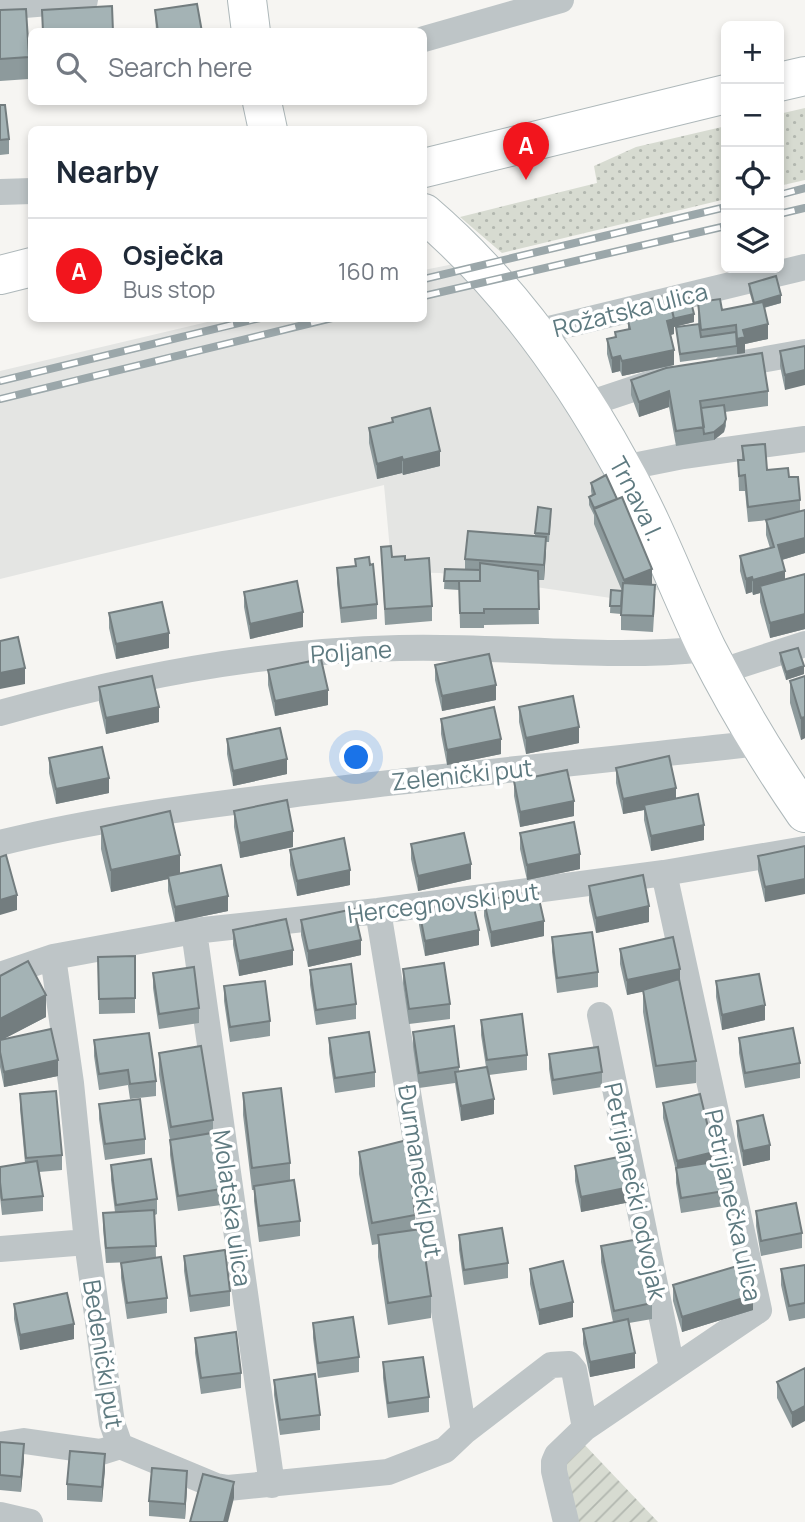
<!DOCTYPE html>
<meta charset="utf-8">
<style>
body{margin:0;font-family:Manrope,sans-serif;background:#f2f2f3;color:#1f2937}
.controls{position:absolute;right:21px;top:21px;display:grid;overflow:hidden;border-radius:10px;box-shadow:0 4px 10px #0003}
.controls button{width:63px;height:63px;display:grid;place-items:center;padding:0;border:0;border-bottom:2px solid #e0e1e3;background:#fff;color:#1f2937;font:35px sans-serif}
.you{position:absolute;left:357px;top:758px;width:24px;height:24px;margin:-18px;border:5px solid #fff;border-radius:50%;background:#1a73e8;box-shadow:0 0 0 10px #1a73e833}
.badge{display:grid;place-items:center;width:46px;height:46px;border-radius:50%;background:#f2151d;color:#fff;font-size:23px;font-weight:700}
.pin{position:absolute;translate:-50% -58px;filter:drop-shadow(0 2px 4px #0008)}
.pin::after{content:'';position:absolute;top:37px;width:24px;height:21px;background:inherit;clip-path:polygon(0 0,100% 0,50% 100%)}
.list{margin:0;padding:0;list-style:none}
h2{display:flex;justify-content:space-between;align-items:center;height:91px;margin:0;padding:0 28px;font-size:30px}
h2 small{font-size:23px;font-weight:400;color:#747a83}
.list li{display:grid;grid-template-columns:46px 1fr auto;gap:21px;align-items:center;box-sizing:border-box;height:105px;padding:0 28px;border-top:2px solid #e0e1e3}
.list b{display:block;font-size:26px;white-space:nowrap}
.list p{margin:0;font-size:23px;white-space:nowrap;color:#747a83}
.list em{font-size:23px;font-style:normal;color:#747a83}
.icon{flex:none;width:38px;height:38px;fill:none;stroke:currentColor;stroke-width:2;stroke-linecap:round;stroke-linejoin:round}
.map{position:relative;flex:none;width:805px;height:1522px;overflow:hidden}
.search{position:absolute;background:#fff;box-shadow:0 4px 10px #0003;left:28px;top:28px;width:399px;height:77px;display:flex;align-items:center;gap:18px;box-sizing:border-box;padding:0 24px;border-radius:10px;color:#747a83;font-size:26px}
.panel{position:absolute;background:#fff;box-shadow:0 4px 10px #0003;left:28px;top:126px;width:399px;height:196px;border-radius:10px}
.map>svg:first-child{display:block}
.built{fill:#e4e5e3}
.grass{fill:url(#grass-dots)}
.garden{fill:url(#garden-furrows)}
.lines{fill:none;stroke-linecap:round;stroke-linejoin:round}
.secondary-casing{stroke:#aeb8ba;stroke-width:40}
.street{stroke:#bec5c7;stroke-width:26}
.secondary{stroke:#fff;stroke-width:38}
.rail-casing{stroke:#9ba7aa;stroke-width:8}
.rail{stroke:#fff;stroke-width:5;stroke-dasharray:16;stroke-linecap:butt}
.wall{fill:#8d9a9c}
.shaded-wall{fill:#737d7f}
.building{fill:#a4b3b5;stroke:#737d7f;stroke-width:2}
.labels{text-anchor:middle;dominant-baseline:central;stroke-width:7;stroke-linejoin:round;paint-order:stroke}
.street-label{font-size:24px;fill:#5e7a80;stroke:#fff}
</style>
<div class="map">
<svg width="805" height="1522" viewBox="0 0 805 1522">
<defs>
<pattern id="grass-dots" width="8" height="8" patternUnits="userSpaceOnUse" patternTransform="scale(1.75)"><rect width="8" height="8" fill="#d7dbd1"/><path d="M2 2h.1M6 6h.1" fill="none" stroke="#b2b7af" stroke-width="1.8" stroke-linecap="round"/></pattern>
<pattern id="garden-furrows" width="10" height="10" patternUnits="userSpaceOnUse" patternTransform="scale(1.75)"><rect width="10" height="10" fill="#d7dbd1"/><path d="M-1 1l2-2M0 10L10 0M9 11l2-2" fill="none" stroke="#b2b7af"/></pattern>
</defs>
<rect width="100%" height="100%" fill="#f6f5f2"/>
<path class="built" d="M454 264 493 301 599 449 668 588 611 598 440 573 392 572 384 485 0 579V371L220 319 424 318V270Z"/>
<path class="grass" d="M805 108V180L779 186V114Z
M726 126V199L502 253 460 217 597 183 594 166 636 147Z"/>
<path class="garden" d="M581 1441 658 1522H574L564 1461Z"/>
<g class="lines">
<g class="secondary-casing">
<g id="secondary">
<path d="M247 0 251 32"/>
<path d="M779 82 805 76"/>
<path d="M262 102 268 130"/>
<path d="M424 168 726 94"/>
<path id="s1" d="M424 213C506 283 570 372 622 467 655 525 678 589 707 649 736 706 769 761 805 813"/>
<path d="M0 275 32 267"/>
</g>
</g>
<path class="street" d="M0 7 85 0
M424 39 561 0
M0 192 32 191
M537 332 805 267
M727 366 805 352
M585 405 666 378
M623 468 683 456 805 439
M719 672 805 644
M0 713C128 677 265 651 399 648 501 645 605 660 707 649
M0 843C95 819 192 807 289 795 445 775 602 761 759 743
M378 911 464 1432
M194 931 272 1485
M53 957 71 1083 87 1242 112 1423 120 1446 216 1486 228 1488 388 1472 445 1450 464 1432 551 1365 569 1364 574 1370 585 1428
M0 975 53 957 194 931 378 911 664 873 805 849
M600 1015 672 1368
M0 1249 87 1242
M0 1445 24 1441 101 1452 120 1446
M0 1515 30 1522
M566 1522 554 1471V1462L557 1455 585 1428 759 1310 664 873"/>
<use href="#secondary" class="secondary"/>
<g class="rail-casing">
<path id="rail" d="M779 195 805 188
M779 214 805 208
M424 279 726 207
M424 296 726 226
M0 381 260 318
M0 399 332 318"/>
</g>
<use href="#rail" class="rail"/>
</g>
<path class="wall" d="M0 10 29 57V79L0 81Z
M155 10 202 32H156Z
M0 105 9 139V154L0 155Z
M749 284 781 303 764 308 768 339 745 344V353L680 362 676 327 698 324V302L722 310 753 304 749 291Z
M646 300 670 302 694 322 674 327V334L670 335 674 365 622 376 620 371 612 373 607 354V339L615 337V332L628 329V321L646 316Z
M805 346 785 390 780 366V351Z
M631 380 768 391V406L725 412 726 426 724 432 714 440 676 446 669 407 639 417 631 395Z
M392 418 440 466 403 475 402 473 377 479 369 443V428L392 422Z
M742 446 767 470 789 477 800 500V511L805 553 782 560 785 579 805 574V629L770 638 760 602V593L753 595 752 592 746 594 740 571V556L770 548 766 535V520H768L748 522 745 491H739L738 460H742Z
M591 483 652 584 650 585 655 600 653 632 621 630V614L610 613 611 590 622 591 594 524V515L589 505V497L592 496 591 491Z
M551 516 549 542H546L544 580H538L539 624 484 625V628H460L459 590 444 589 445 569 465 570V559L535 536V533Z
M381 547 392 557 405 560 432 606V621L385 625Z
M355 559 377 604V619L341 623 337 583V568L355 566Z
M244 592 303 627 250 639 244 607Z
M109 613 169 648 116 659 109 628Z
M780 653 804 674 786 680 780 661Z
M435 665 496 700 442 711 435 680Z
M268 670 328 705 275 716 268 685Z
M805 676V738L801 740 790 703V681Z
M99 687 159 722 106 734 99 702Z
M519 707 579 743 526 754 519 722Z
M441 719 501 754 447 765 441 734Z
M227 739 287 774 233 786 227 754Z
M49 758 109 793 56 804 49 773Z
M616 768 676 798 704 840 651 851 644 820V810L623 814 616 783Z
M514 781 574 816 520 827 514 796Z
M234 811 293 847 240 858 234 827Z
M101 827 180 873 228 911 175 922 168 891V879L111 892 101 849Z
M520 833 580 869 527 880 520 849Z
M411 844 471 879 418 891 411 859Z
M805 846 765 902 758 871V856Z
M290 850 350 885 297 896 290 865Z
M589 886 649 922 596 933 589 901Z
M484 901 544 936 491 947 484 916Z
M419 910 479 945 425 956 419 925Z
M301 920 361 955 308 967 301 935Z
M233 930 293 965 239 976 233 945Z
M552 937 598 972V987L557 993 552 952Z
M620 949 680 982 696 1061V1083L656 1088 643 1012V991L627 995 620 964Z
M135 956V1013L99 1014 98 957Z
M403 969 450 1004V1019L409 1024 403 984Z
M310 970 356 1004V1019L316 1025 310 985Z
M153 973 199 1008V1023L159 1029 153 988Z
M0 976 46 1017 3 1039 58 1076 4 1087 0 1067Z
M716 981 765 1020 722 1030 716 997Z
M224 986 270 1021V1036L230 1042 224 1001Z
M481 1020 527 1055V1070L489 1075 494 1114 461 1121 455 1083 419 1088 413 1047V1032L459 1067V1071L486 1067 481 1035Z
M329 1038 375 1072V1087L335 1093 329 1053Z
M739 1038 800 1063V1078L745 1088 739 1053Z
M94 1040 156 1081V1096L130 1099 128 1085 99 1090 94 1056Z
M159 1053 213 1120V1139L221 1189V1205L178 1211 170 1155V1140L159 1075Z
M549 1054 602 1072V1087L553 1095 549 1069Z
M243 1093 290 1163V1181L300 1221V1236L259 1242 254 1201V1190H252L243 1115Z
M20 1094 62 1155V1170L39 1172 43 1196V1211L2 1215 0 1197V1167L25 1163 20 1109Z
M663 1103 714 1162 724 1191V1206L681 1213 676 1183V1171L663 1118Z
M99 1104 145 1139V1154L105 1160 99 1119Z
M737 1121 770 1160 743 1166 737 1136Z
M359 1152 415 1215V1229L431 1296V1318L388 1325 378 1257V1244L372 1245 359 1174Z
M111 1165 157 1199V1214L155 1215 156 1258 167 1298V1313L127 1319 121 1278V1263L131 1262 106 1263 103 1228V1213L115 1212 111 1180Z
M575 1166 635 1201 581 1212 575 1181Z
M756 1211 802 1233V1248L761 1256 756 1226Z
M459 1235 508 1263V1278L464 1285 459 1250Z
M601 1246 652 1303V1319L629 1323 635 1368 590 1377 583 1344V1329L613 1322 601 1262Z
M184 1256 230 1291V1306L190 1312 184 1271Z
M805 1265V1318L789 1321 781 1285V1269Z
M530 1269 573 1317 539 1325 530 1284Z
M673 1285 753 1310 682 1332 673 1301Z
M14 1304 74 1339 20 1350 14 1319Z
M313 1323 359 1357V1372L318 1378 313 1338Z
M195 1338 241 1373V1388L201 1394 195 1353Z
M383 1362 429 1397V1412L388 1418 383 1378Z
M805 1368 792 1428 777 1398V1382Z
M274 1380 320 1415V1430L280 1435 274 1395Z
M0 1442 24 1459 21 1492 0 1490Z
M105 1469 102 1502 67 1500V1484Z
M187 1486 185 1519 149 1516V1501Z"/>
<path class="shaded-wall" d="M781 295V303L754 310V303Z
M694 314V322L674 327V334L667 336V321Z
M768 324V339L745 344V353L737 354V339L743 330Z
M674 350V365L622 376V361Z
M620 356V371L612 373V358Z
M805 370V385L785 390V375Z
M669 391V407L639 417V402Z
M726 419 724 432 714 440V432Z
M440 451V466L403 475V460Z
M402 457V473L377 479V464Z
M546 537V552L544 580V565Z
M805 538V553L778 561V545Z
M652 569V584L624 595V580Z
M785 571V586H760V593L753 595V580Z
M752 577V592L746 594V579Z
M303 612V627L250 639V624Z
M805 614V629L770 638V623Z
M169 633V648L116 659V644Z
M804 666V674L786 680V672Z
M25 668V684L0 689V673Z
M496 685V700L442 711V696Z
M328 690V705L275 716V701Z
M159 707V722L106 734V718Z
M805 717V738L801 740V718Z
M579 727V743L526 754V738Z
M501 739V754L447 765V750Z
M287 759V774L233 786V771Z
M109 778V793L56 804V789Z
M676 788V803L644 805V810L623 814V799Z
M574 801V816L520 827V812Z
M704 825V840L651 851V836Z
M293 831V847L240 858V843Z
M580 854V869L527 880V865Z
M180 855V876H168V879L111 892V870Z
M471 864V879L418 891V876Z
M350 870V885L297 896V881Z
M805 879V894L765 902V887Z
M17 895V910L0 915V900Z
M228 896V911L175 922V907Z
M649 906V922L596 933V918Z
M544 921V936L491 947V932Z
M479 930V945L425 956V941Z
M361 940V955L308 967V951Z
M293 950V965L239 976V961Z
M680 969V984L627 995V980Z
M46 995V1017L0 1041V1019Z
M765 1005V1020L722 1030V1015Z
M58 1060V1076L4 1087V1072Z
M494 1099V1114L461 1121V1106Z
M770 1145V1160L743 1166V1151Z
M714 1152V1167L677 1176V1161Z
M635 1186V1201L581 1212V1197Z
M753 1295V1310L682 1332V1317Z
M573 1302V1317L539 1325V1310Z
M74 1324V1339L20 1350V1335Z
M635 1353V1368L590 1377V1362Z
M805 1406V1421L792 1428V1413Z
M24 1444V1459L21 1492V1477Z
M105 1454V1469L102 1502V1487Z
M187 1471V1486L185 1519V1504Z
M234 1482V1498L228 1522H224Z"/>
<path class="building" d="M197 4 202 32H158L155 10Z
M112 6 113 32H43L42 10Z
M26 9 29 57 0 59V10Z
M0 105H5L9 139 0 140Z
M776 276 781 295 754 303 749 284Z
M669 295 674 319 667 321 674 350 622 361 620 356 612 358 607 339 616 337 615 332 630 329 628 321 650 316 646 300Z
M690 298 694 314 672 319H674L670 302Z
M720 299 722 310 763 302 768 324 743 330 745 337 737 339 736 325 701 330 698 302Z
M699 324 701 337 736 332 737 346 680 354 676 327Z
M805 346V370L785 375 780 351Z
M762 353 768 391 700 401 704 427 676 431 669 391 639 402 631 380 666 368Z
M724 405 726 419 724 424 714 432 704 434 701 408Z
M430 408 440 451 403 460 402 457 377 464 369 428 393 422 392 418Z
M765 444 767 470 788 468 789 477H798L800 500 748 507 745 475 739 476 738 460H744L742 446Z
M606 475 617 499 594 508 589 497 595 494 591 483Z
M622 497 652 569 624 580 594 509Z
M538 507 551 509 549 534 535 533Z
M805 510V538L778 545 785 571 753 580 752 577 746 579 740 556 774 547 766 520Z
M468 531 546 537 544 565 465 559Z
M391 546 392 557 405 556V560L429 558 432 606 385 609 381 547Z
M369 557 370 565 373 564 377 604 341 608 337 568 356 566 355 559Z
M480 563 538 571 539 609H484V613H460L459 581H480Z
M445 569 480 570V581H444Z
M805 574V614L770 623 760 586Z
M297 581 303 612 250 624 244 592Z
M623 583 655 585 653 616 621 615Z
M611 590 622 591 621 606H610Z
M162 602 169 633 116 644 109 613Z
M18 637 25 668 0 673V641Z
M798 648 804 666 786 672 780 653Z
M489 654 496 685 442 696 435 665Z
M321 659 328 690 275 701 268 670Z
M152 676 159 707 106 718 99 687Z
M805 676V717L801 718 790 681Z
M573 696 579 727 526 738 519 707Z
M494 707 501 739 447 750 441 719Z
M280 728 287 759 233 771 227 739Z
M102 747 109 778 56 789 49 758Z
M669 756 676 788 623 799 616 768Z
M567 770 574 801 520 812 514 781Z
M698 794 704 825 651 836 644 805Z
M287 800 293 831 240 843 234 811Z
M170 811 180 855 111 870 101 827Z
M574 822 580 854 527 865 520 833Z
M464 833 471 864 418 876 411 844Z
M344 838 350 870 297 881 290 850Z
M805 846V879L765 887 758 856Z
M6 855 17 895 0 900V857Z
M221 865 228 896 175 907 168 876Z
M643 875 649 906 596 918 589 886Z
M537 890 544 921 491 932 484 901Z
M472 899 479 930 425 941 419 910Z
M354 909 361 940 308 951 301 920Z
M286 919 293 950 239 961 233 930Z
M592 932 598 972 557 978 552 937Z
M673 937 680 969 627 980 620 949Z
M135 956V998L99 999 98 957Z
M28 961 46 995 0 1019V976Z
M444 963 450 1004 409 1009 403 969Z
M351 964 356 1004 316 1010 310 970Z
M194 967 199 1008 159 1014 153 973Z
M759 974 765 1005 722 1015 716 981Z
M679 979 696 1061 656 1066 643 990Z
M265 981 270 1021 230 1027 224 986Z
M522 1014 527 1055 487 1060 481 1020Z
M454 1026 459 1067 419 1073 413 1032Z
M793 1028 800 1063 745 1073 739 1038Z
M51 1029 58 1060 4 1072 0 1052V1040Z
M369 1032 375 1072 335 1078 329 1038Z
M149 1033 156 1081 130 1084 128 1070 99 1074 94 1040Z
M201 1046 213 1120 171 1127 159 1053Z
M598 1047 602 1072 553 1080 549 1054Z
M487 1067 494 1099 461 1106 455 1072Z
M281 1088 290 1163 252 1168 243 1093Z
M56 1091 62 1155 26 1158 20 1094Z
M700 1094 714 1152 677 1161 663 1103Z
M140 1099 145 1139 105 1144 99 1104Z
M763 1115 770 1145 743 1151 737 1121Z
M212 1133 221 1189 178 1196 170 1140Z
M407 1140 415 1215 372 1223 359 1152Z
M628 1155 635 1186 581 1197 575 1166Z
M151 1159 157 1199 116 1205 111 1165Z
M37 1161 43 1196 2 1200 0 1182V1167Z
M720 1161 724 1191 681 1198 676 1168Z
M294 1180 300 1221 259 1226 254 1186Z
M796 1203 802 1233 761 1241 756 1211Z
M154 1210 156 1246 106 1248 103 1213Z
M502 1228 508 1263 464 1270 459 1235Z
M421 1229 431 1296 388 1303 378 1235Z
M639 1239 652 1303 614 1311 601 1246Z
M225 1250 230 1291 190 1296 184 1256Z
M161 1257 167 1298 127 1303 121 1263Z
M563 1261 573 1302 539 1310 530 1269Z
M744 1264 753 1295 682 1317 673 1285Z
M805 1265V1303L789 1306 781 1269Z
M67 1293 74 1324 20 1335 14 1304Z
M353 1317 359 1357 318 1363 313 1323Z
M628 1319 635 1353 590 1362 583 1329Z
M236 1332 241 1373 201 1378 195 1338Z
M423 1357 429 1397 388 1403 383 1362Z
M805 1368V1406L792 1413 777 1382Z
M315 1374 320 1415 280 1420 274 1380Z
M0 1442 24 1444 21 1477 0 1475Z
M70 1451 105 1454 102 1487 67 1484Z
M152 1468 187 1471 185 1504 149 1501Z
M203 1474 234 1482 224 1522H190Z"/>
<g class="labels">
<g class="street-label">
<text transform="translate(630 309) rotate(-14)">Rožatska ulica</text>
<text stroke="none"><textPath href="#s1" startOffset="359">Trnava I.</textPath></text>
<text transform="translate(351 651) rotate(-4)">Poljane</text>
<text transform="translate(462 774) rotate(-6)">Zelenički put</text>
<text transform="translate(443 902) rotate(-7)">Hercegnovski put</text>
<text transform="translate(421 1171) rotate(81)">Đurmanečki put</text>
<text transform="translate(636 1191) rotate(78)">Petrijanečki odvojak</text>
<text transform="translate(734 1205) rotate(78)">Petrijanečka ulica</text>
<text transform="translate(233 1208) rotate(82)">Molatska ulica</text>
<text transform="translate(104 1354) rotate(81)">Bedenički put</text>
</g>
</g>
</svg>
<div class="controls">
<button>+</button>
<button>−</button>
<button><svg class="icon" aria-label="locate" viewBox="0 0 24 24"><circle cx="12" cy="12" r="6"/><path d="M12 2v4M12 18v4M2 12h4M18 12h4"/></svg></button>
<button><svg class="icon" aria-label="layers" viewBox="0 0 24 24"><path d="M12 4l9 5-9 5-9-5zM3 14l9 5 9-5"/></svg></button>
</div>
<div class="you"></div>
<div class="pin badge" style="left:526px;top:180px">A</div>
<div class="search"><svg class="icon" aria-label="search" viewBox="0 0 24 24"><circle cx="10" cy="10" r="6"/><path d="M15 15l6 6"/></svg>Search here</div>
<section class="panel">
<h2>Nearby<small></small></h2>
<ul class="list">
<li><span class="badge">A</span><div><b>Osječka</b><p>Bus stop</p></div><em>160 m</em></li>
</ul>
</section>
</div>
